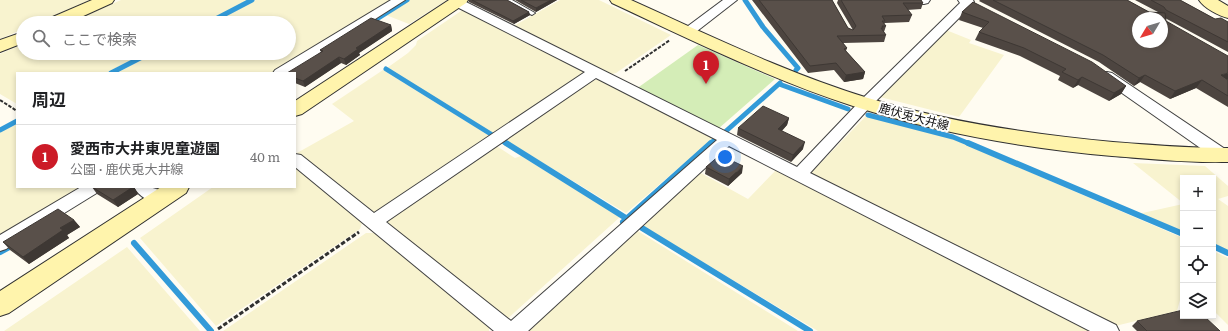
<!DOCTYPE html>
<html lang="ja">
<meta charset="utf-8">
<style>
body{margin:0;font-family:Literata,"Noto Sans JP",serif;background:#f2f2f2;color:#202124}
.controls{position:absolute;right:12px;bottom:12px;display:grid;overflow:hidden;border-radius:0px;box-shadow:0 2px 6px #0003}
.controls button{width:36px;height:36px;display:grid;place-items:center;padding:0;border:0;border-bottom:1px solid #e0e0e0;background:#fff;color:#202124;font:20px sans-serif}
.compass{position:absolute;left:1132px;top:12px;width:36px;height:36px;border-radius:50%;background:#fff;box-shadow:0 2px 6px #0003;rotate:232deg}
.you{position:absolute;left:725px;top:157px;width:14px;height:14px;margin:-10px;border:3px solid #fff;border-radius:50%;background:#1a73e8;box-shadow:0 0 0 6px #1a73e833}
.badge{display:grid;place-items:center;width:26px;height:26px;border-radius:50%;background:#cc1b27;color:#fff;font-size:13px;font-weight:700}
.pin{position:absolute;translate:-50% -33px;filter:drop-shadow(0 1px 2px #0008)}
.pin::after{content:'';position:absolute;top:21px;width:14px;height:12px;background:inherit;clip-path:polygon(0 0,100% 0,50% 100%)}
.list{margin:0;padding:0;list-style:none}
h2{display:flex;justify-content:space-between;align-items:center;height:52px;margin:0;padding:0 16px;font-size:17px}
h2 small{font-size:13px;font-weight:400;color:#757577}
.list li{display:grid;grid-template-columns:26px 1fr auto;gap:12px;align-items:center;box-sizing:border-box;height:64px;padding:0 16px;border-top:1px solid #e0e0e0}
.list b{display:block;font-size:15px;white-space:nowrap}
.list p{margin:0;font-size:13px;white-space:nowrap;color:#757577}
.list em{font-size:13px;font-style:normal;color:#757577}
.icon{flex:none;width:22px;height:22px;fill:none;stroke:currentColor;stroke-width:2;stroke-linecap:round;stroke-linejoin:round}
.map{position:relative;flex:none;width:1228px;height:331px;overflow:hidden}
.search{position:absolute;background:#fff;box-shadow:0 2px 6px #0003;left:16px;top:16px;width:280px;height:44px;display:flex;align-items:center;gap:10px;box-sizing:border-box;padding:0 14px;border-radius:22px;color:#757577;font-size:15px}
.panel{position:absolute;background:#fff;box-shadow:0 2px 6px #0003;left:16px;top:72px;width:280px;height:116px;border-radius:0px}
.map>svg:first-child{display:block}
.farmland{fill:#f8f3cf}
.green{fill:#d4edb7}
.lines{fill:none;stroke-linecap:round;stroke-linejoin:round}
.stream-far1{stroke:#329ad8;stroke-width:5}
.stream{stroke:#329ad8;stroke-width:6}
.lane-casing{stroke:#424242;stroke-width:2}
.street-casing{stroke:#424242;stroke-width:2}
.secondary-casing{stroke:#313131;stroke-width:2}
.path-far1{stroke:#313131;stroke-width:2;stroke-dasharray:3.5 1.5;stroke-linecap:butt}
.path{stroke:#313131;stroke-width:3;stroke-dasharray:4.5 2;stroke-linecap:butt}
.lane{fill:#fff;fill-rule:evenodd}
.street{fill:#fff;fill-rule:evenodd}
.secondary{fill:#fff4ac;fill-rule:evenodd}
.wall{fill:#4d4540}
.shaded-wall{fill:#3e3834}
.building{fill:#59504a;stroke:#3e3834;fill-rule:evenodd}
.labels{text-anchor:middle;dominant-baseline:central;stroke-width:4;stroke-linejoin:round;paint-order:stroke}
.street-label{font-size:12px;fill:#0f0f0f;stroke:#fff}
</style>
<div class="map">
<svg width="1228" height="331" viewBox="0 0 1228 331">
<rect width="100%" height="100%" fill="#fffcf1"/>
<path class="farmland" d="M0 0H90L37 23H23V29L0 39Z
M121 0H249L204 23H69Z
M256 0H393L275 73H117L155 53H289V23H212Z
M410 0H447L409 24 386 15Z
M560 0H599L671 35 616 73 608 75 512 27Z
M464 9 587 71 496 135 387 68 408 53 416 45 417 41Z
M946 30 971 40 969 43 1004 55 959 117 880 97Z
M23 44V53H145L106 73H17V104L0 94V54Z
M383 70 493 138 381 213 370 214 297 153 354 121 332 104Z
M601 79 716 136 626 213 505 140 590 81Z
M866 116 950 138 1183 238V289L1177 311 1111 327 810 174Z
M17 124V187H85L0 239V132Z
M495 145 515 158 521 156 620 217 506 320 387 227 389 218Z
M1133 163 1205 166 1228 186V196L1218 199 1228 206V252L1213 245V178H1183V203Z
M295 165 363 220 360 229 216 326 140 238 213 187H295Z
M778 168 1100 331H818L641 225 699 172 748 199Z
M1183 204V233L1138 214Z
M633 228 798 331H521Z
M366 233H378L489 323V331H223Z
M127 247 200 331H4Z
M1213 251 1228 258V325L1213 310Z"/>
<path class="green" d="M698 45 775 79 718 129 636 89Z"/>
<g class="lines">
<path class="stream-far1" d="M745 0 763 27 798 68 796 70
M208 23 252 0
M369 24 407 0
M386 69 494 136
M111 73 150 53
M779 84 848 109
M868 115 953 137 970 144
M0 130 17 121
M725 132 780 83
M504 142 508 144
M710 144 716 139"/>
<path class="stream" d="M506 143 629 220
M968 143 1183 234
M623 222 711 143
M642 228 810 331
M134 243 211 331
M1213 246 1228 253
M0 252 11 246"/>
<g class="lane-casing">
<path id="lane" d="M504 0H512L535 13 532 15 530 14Z"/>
</g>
<g class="street-casing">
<path id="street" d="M391 0H405L290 73H273L275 70Z
M452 0H462L797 167 861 100 960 3 958 0H973L974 2 972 5 871 106 810 173 1116 325 1119 331H1090L729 146 528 331H494L295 167V154L301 155 374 213 585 72 453 5 451 2ZM596 78 717 140 511 321 386 222Z
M723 0H737L692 35H684L682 32 684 29Z
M890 0H930L928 3 924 4H896L892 3Z
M1107 72 1112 73 1228 151V159L1222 160 1216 159 1102 79 1100 76 1102 73Z
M81 187H102L100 191 6 249 0 251V235Z
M134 187C147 187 161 186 168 199L166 203C155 207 139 197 134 187Z"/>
</g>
<g class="secondary-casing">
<path id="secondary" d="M92 0H114L112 3 68 23H45L48 19Z
M449 0H468L466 3 302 114 295 116V101Z
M610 0H631C709 35 786 73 868 98 947 122 1030 134 1113 142 1151 145 1189 148 1228 148V162C1189 163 1151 159 1112 156 1024 148 937 133 853 106 770 79 691 40 612 3Z
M1199 0H1218L1228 6V18C1219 16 1204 8 1199 0Z
M23 32V43L0 52V40Z
M161 187H189L186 193 9 313 0 316V291Z"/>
</g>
<path class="path-far1" d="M625 71 670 40
M0 100 17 111"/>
<path class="path" d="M218 329 359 232"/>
<use href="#lane" class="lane"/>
<use href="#street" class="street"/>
<use href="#secondary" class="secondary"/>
</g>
<path class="wall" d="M468 0H507L529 12 530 15 514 24 469 2Z
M515 0H557L536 12Z
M752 0H832L848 28 853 30 837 3 838 0H921L923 3 921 9 907 10 912 15 909 22 885 23 884 24 886 26 884 32 886 35 884 42 843 43 847 48 846 51 865 72 863 79 844 82 834 70 808 73Z
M980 0H1127L1149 12H1158L1135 0H1180L1215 19 1228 22V52L1165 18 1166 21 1228 80V107L1196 88 1170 99 1140 82 1134 86 1099 62 979 1Z
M973 2 1126 86 1121 94 1109 101 1078 85 1073 88 1058 80 1060 76 1020 56 975 40 979 32 983 28 959 20 962 12Z
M391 25 392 31 359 53 360 55 346 65 341 63 305 87 295 83V73L321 52 320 50Z
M789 118 787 125 782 131 803 149 791 162 737 135 738 128Z
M706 167 742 173 728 186 705 174Z
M92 187H134L138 194 118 207 97 194Z
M74 220 80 227 67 235 69 238 29 264 10 250 3 242Z
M1137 321 1220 331H1137L1132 326Z"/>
<path class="shaded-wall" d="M551 0H557L536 12V8Z
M529 12 530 15 514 24 513 21Z
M391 25 392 31 359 53 360 55 346 65 344 59 356 48Z
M339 57 341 63 305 87 303 81Z
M865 72 863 79 844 82 846 75Z
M1228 73V79L1215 83 1221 75Z
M1145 75 1140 82 1134 86 1139 78Z
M1082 77 1078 85 1073 88 1078 80Z
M1202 80 1196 88 1170 99 1175 91Z
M1126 86 1121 94 1109 101 1114 93Z
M789 118 787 125 776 136 778 129Z
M805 142 803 149 791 162 793 155Z
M743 166 742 173 728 186 729 179Z
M133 187H134L138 194 118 207 113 200Z
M74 220 80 227 67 235 69 238 29 264 23 257 60 228Z"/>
<path class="building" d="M472 0H507L529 12 513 21Z
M521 0H551L536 8Z
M759 0H832L848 28 853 30 856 26 841 0H921L923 3H903L912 15 882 16 885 21H882L886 26H882L883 28H881L886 35 837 36 847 48 844 49 865 72 846 75 836 63 810 66Z
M993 0H1127L1149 12 1165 13 1166 21 1228 56V73L1221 75 1228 80V96L1202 80 1175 91 1145 75 1139 78 1103 55ZM1138 18H1162V42H1138Z
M1151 0H1180L1215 19 1221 18 1228 22V42L1166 10 1164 7Z
M973 2 1092 62 1126 86 1114 93 1082 77 1078 80 1062 72 1066 69 1024 48 979 32 989 22 962 12Z
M371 18 391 25 356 48 358 49 344 59 339 57 303 81 295 78V73H287L323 51 320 50Z
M763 106 789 118 778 129 805 142 793 155 738 128Z
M720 155 743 166 729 179 706 167Z
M92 187H133L113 200Z
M58 209 74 220 60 228 63 230 23 257 3 242Z
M1183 310V316H1204L1220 331H1147L1137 321Z"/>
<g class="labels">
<g class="street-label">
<text transform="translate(914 116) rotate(15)">鹿伏兎大井線</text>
</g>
</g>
</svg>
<div class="controls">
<button>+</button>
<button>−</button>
<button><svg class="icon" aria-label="locate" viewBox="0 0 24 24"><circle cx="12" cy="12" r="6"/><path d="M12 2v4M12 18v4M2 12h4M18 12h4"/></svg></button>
<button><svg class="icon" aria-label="layers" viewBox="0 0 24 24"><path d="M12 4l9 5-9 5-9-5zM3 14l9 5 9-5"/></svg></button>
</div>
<svg class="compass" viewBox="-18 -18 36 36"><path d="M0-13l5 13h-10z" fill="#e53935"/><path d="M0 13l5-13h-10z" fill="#757577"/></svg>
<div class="you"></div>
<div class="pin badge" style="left:706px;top:84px">1</div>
<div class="search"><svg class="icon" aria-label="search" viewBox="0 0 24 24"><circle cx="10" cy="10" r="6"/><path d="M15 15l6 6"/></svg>ここで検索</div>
<section class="panel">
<h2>周辺<small></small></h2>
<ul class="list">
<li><span class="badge">1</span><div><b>愛西市大井東児童遊園</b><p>公園 · 鹿伏兎大井線</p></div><em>40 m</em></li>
</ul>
</section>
</div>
